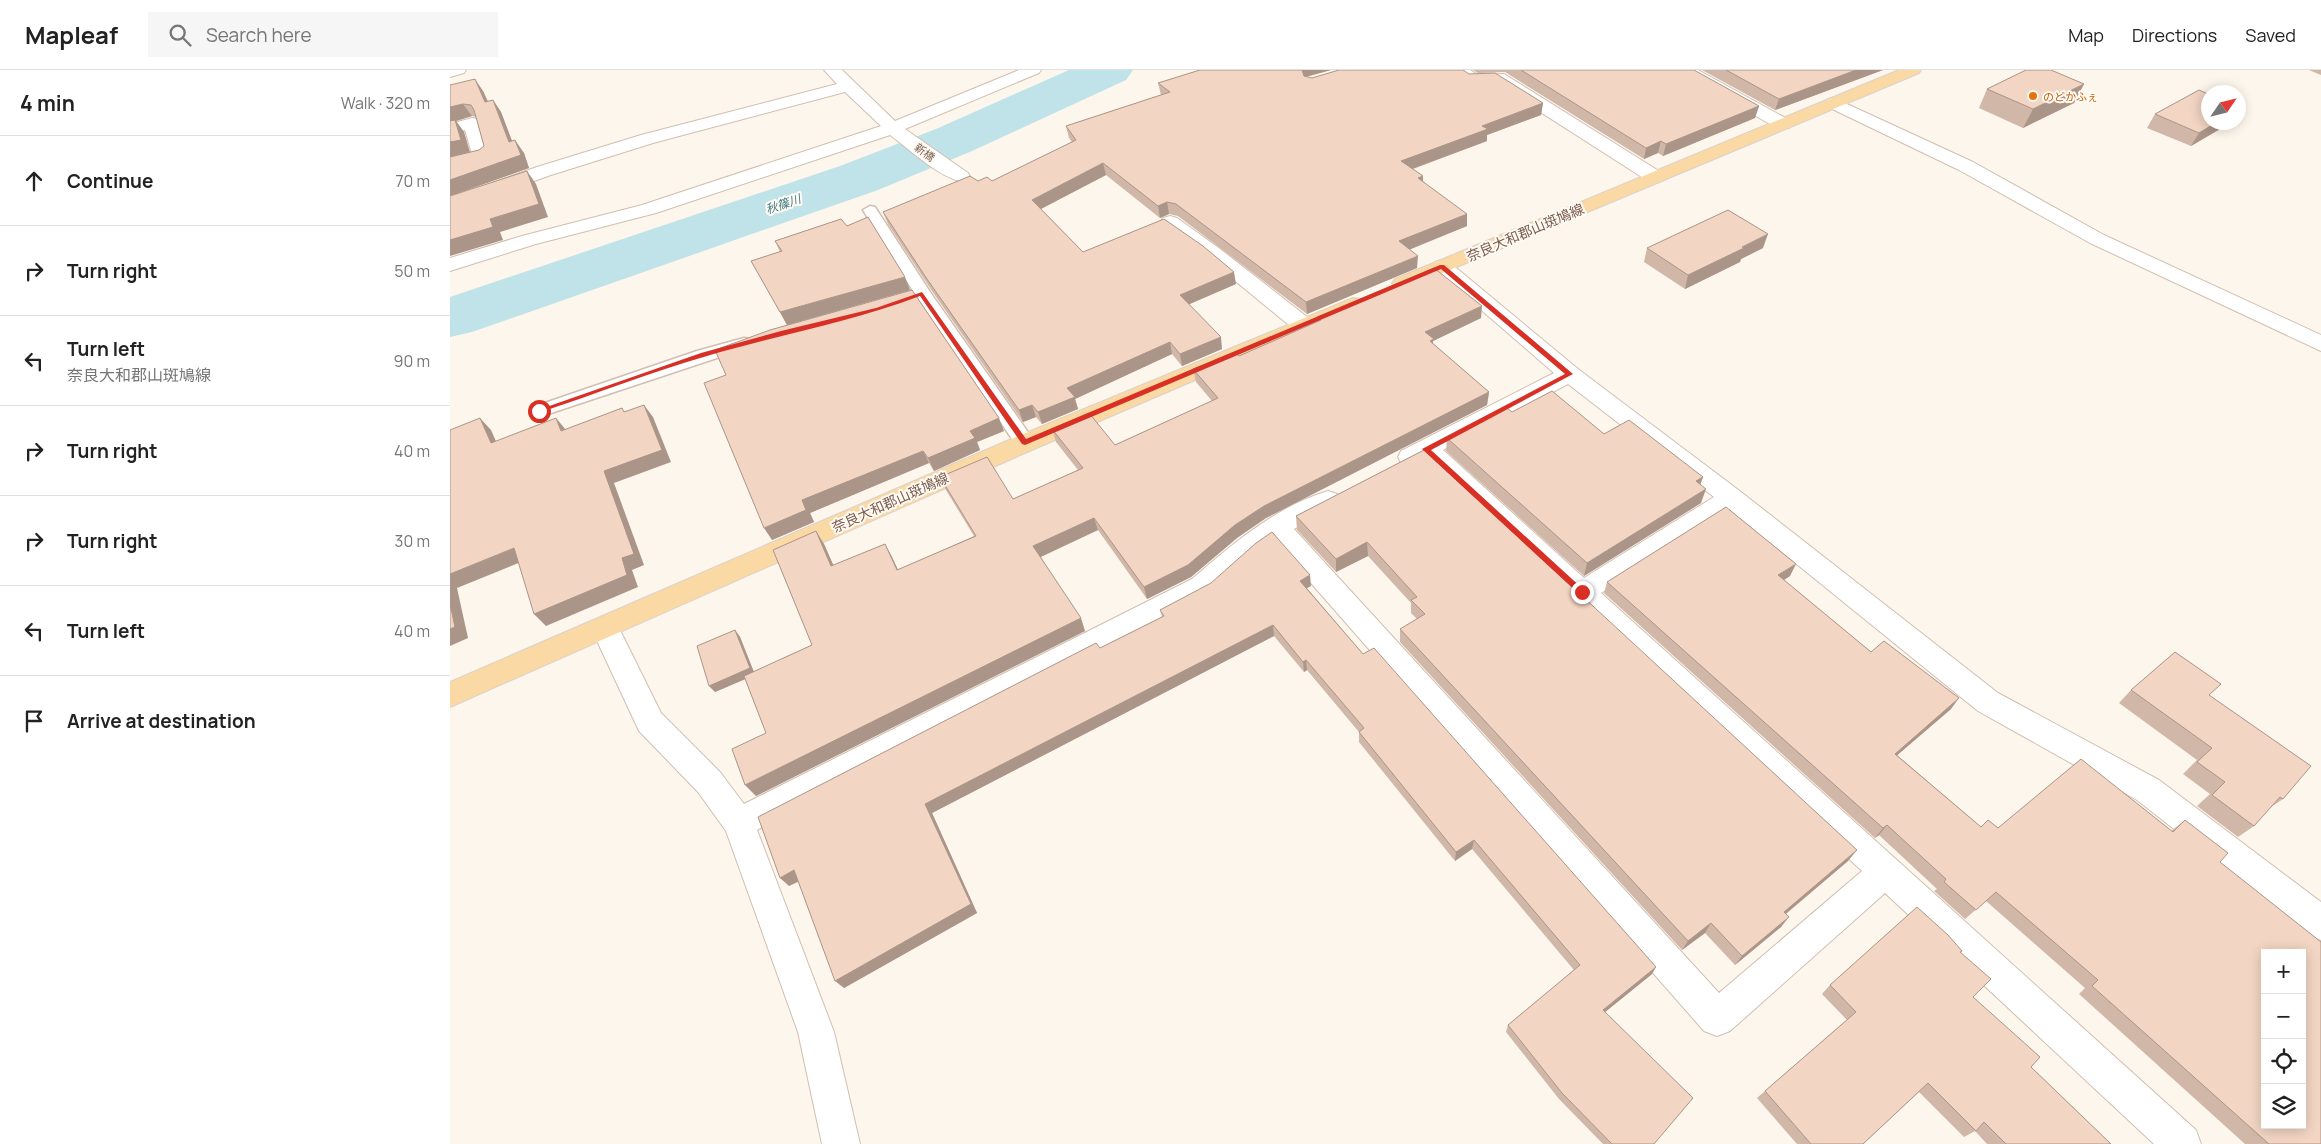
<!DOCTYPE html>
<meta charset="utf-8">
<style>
body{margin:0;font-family:Manrope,"Noto Sans JP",sans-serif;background:#f6f6f6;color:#222}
.controls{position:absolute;right:15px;bottom:15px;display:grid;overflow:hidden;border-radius:0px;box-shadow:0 2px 12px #0003}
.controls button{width:45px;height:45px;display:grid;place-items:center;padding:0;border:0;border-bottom:1px solid #e0e0e0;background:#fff;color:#222;font:25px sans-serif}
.compass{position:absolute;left:1751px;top:15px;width:45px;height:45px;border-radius:50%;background:#fff;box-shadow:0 2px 12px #0003;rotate:55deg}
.stop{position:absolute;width:15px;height:15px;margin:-11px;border:4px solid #d93025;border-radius:50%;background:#fff}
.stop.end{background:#d93025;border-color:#fff;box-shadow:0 1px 5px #0008}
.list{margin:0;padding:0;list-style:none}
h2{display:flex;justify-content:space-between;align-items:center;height:65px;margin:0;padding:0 20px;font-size:21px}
h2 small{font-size:16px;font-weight:400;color:#767676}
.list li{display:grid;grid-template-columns:32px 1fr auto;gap:15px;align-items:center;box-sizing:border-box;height:90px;padding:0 20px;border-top:1px solid #e0e0e0}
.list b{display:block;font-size:19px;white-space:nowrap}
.list p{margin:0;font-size:16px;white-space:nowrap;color:#767676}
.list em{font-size:16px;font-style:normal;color:#767676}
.icon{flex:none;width:28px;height:28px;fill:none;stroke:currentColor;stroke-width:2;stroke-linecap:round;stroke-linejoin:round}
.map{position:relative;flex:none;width:1871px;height:1074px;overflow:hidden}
header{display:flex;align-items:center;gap:30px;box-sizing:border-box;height:70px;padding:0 25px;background:#fff;border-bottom:1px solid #e0e0e0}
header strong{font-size:24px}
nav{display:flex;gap:28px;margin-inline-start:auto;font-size:18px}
.search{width:350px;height:45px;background:#f6f6f6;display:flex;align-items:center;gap:12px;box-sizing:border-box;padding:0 18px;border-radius:0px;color:#767676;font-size:19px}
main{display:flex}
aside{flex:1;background:#fff}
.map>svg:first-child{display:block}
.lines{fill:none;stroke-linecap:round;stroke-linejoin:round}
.river{fill:#bfe3e8;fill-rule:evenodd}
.lane-casing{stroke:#d1beb0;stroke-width:3}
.street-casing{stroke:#d1beb0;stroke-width:2}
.primary-casing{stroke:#dad1cd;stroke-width:2}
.lane{fill:#fff;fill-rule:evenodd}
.street{fill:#fff;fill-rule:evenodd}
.primary{fill:#fbd9a5;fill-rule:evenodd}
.wall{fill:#d1b7a8;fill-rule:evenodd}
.shaded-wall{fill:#aa9588}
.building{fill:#f3d5c3;stroke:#aa9588;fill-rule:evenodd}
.route{fill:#d93025}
.food-dot{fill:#e8710a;stroke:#fffaf3;stroke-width:2}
.labels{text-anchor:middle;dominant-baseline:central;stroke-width:4;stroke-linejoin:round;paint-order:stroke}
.far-food-label{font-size:11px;fill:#c56008;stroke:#fffaf3;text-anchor:start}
.far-street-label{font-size:11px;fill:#7a5c4d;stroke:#fffaf3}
.far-water-label{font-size:12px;font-style:italic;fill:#437c86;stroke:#fffaf3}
.street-label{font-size:14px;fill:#7a5c4d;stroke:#fffaf3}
</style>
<header>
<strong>Mapleaf</strong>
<div class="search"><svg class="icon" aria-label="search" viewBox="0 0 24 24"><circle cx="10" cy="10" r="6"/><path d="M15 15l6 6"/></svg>Search here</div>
<nav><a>Map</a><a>Directions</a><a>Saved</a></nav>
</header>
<main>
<aside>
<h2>4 min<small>Walk · 320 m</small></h2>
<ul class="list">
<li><svg class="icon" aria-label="ahead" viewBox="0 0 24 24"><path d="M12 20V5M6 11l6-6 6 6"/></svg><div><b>Continue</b></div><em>70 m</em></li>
<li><svg class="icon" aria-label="right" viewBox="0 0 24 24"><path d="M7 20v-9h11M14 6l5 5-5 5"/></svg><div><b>Turn right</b></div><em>50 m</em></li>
<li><svg class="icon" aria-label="left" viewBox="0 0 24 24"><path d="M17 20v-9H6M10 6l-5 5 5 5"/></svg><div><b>Turn left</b><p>奈良大和郡山斑鳩線</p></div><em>90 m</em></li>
<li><svg class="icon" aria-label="right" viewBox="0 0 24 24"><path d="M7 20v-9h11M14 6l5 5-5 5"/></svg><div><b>Turn right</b></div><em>40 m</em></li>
<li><svg class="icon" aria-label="right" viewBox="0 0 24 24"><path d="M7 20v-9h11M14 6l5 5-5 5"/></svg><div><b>Turn right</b></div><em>30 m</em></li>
<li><svg class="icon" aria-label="left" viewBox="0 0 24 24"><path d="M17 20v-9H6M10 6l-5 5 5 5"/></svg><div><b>Turn left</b></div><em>40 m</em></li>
<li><svg class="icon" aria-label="arrive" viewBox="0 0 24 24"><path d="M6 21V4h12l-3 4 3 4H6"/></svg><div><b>Arrive at destination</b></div></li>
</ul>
</aside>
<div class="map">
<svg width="1871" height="1074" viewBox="0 0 1871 1074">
<rect width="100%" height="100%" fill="#fdf6ec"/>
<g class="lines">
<path class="river" d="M619 0H683L676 10 522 81 428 120 22 262 0 267V227L390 96 486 59Z"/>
<g class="lane-casing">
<path id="lane" d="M420 136 425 137 480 222 582 368 584 373 582 378 575 379 568 378 469 230 439 240 433 239 431 235 433 231 463 221 413 140Z
M294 268 300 269 303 273 300 277 95 345 89 347 83 345 80 341 83 337 247 281Z"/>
</g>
<g class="street-casing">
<path id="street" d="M0 0H16L14 3 0 7Z
M374 0H392L445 51 569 0H591L589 3 455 59 518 103 520 107 518 111C498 116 457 77 440 65L206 143 86 174 0 201V188L72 166 192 135 431 56 395 22 203 73 101 105 0 141V128L87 97 191 65 387 14Z
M1001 0H1020L1028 5 1054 4 1212 103 1214 107 1212 111 1205 113 1198 111 1045 13 1019 14Z
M1228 0H1248L1339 50 1342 54 1339 58H1327L1230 3Z
M1384 28 1523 92 1654 165 1871 265V281L1640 173 1509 100 1378 37 1375 33 1378 29Z
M22 48 28 49 31 53 41 87 38 91 0 100V88L22 84 15 60 0 64V54Z
M720 146 727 148 770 179 861 250 864 255 861 260 853 262 845 260 756 187 713 156 710 152 713 148Z
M992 190 999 192 1128 299 1291 422 1548 623 1709 710 1871 832V870L1859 865 1687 730 1528 641 1281 441 1151 523 1746 1060 1751 1074H1704L1435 823 1280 961 1267 966 1254 961 824 471 806 483 762 523 307 760 384 962 410 1074H372L348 962 276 761 248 722 189 661 141 558 145 550 155 547 165 550 211 643 270 702 294 734 742 509C782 474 827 436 878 421L887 424 891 430 887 436 844 459 1269 923 1412 801 973 391 960 396 951 393 948 387 951 381 1104 303 985 200 982 196 985 192ZM1118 314 1264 427 1134 508 993 380Z"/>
</g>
<g class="primary-casing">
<path id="primary" d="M1449 0H1471L1469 3 959 217 952 219 945 217 942 213 945 209Z
M903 228 911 229 914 234 911 239 584 379 0 637V612L566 367Z"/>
</g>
<use href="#lane" class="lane"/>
<use href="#street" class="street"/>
<use href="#primary" class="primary"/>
</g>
<path class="wall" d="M750 0H881L856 7 862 8 1019 4 1093 33 1091 45 1037 65V71L963 99 973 106V111L1017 156 959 179 967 198 857 244 728 146 719 144 710 148 656 105 591 139 633 182 786 214 739 234 772 279 732 296 722 284 625 329 628 339 592 354 586 347 573 352 482 221 438 154 433 142 528 111H542L622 72 619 68 616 56 711 25 708 13Z
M1023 0H1244L1309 36 1305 48 1213 86 1208 83 1194 89 1055 2 1028 3Z
M1252 0H1433L1325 40Z
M1859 0H1871V5Z
M1634 14 1624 33 1573 58 1529 38 1537 19Z
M0 15 33 21 38 31 43 30 51 42 62 71 74 83 79 98 0 126ZM22 46 26 47 34 76 29 80 20 82 14 62 6 51Z
M1705 44 1758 52H1782L1741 76 1697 58Z
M397 156 460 220 351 251 554 361 527 372 530 380 484 401 479 393 360 443 364 452 322 470 276 305 337 255 301 191 330 182 325 171Z
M1197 178H1313L1291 189 1290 192 1235 219 1194 192Z
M867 247 1031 248 983 271V274L1039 322 1037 335 816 448 787 468 741 507 697 529 648 460 591 487 635 561 306 726 316 663 295 609 265 622 285 560 290 567 304 602 362 575 374 474 383 495 435 474 442 487 448 500 524 466 496 420 490 407 563 429 628 400 606 372 602 359 665 375 762 331 746 312 743 299 789 286 868 252Z
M1062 342 1154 364 1253 407 1250 415 1251 433 1134 506 996 381 997 368Z
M974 380 1398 791 1336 844 1331 857 1285 895 1255 863 1232 880 950 572V559L967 549 961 543V533L918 486 886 502 847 460 846 446Z
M1340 506 1334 510 1421 582 1501 639 1447 685 1531 757 1721 761 1735 750 1770 792 1871 1074H1795L1629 924 1635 918 1536 831 1515 849 1484 821 1487 819 1429 765 1425 768 1154 523 1157 512Z
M861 516 857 518 913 584 1202 904 1155 942 1204 1074H1153L1109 1029 1056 962 1058 955 1124 900 1022 779 1005 791 909 672V662L857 600 854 602 824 566 482 743 527 843 394 918 348 812 339 816 650 578 712 547 710 540Z
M1681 620 1759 625 1833 729 1821 737 1804 756 1788 767 1747 736 1760 724 1733 704 1747 690 1669 633Z
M1510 882 1523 927 1581 997 1661 1074H1537L1525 1061 1514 1067 1469 1022 1413 1074H1347L1307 1028 1397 950 1372 924 1380 915Z"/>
<path class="shaded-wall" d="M852 0H881L855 7 852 12Z
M1406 0H1433L1325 40 1329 29Z
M25 9 33 21 43 44 35 32Z
M1634 14 1624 33 1573 58 1583 39Z
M43 30 51 42 67 84 59 72Z
M1093 33 1091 45 1037 65V71L951 103V91L1032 56Z
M13 34 22 46 6 51 14 62 20 83 0 87V37Z
M1309 36 1305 48 1213 86 1216 74Z
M1767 52H1782L1741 76 1749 63Z
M65 70 74 83 79 98 0 126V110Z
M1211 71 1208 83 1194 89 1196 78Z
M653 93 656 105 585 142 582 130Z
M77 101 86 114 98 147 50 162 53 170 0 186V170L40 149Z
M973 106V118L968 108Z
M717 132 719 144 710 148 708 136Z
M1017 144V156L949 184V171Z
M1318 164 1313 178 1291 189 1290 192 1235 219 1238 205Z
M968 186 967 198 857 244 856 232Z
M784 202 786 214 733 237 730 225Z
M455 207 460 220 337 255 330 242Z
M1032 236 1031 248 983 271V282L975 262Z
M771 267 772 279 732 296 730 284Z
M720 272 722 284 625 329 628 339 592 354 588 342 617 318Z
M1039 322 1037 335 816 448 787 468 741 507 697 529 694 517 785 455 814 436Z
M194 335 203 347 221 392 164 413 194 495 182 500 188 517 96 556 84 544 172 488 154 401Z
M582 335 586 347 573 352 569 340Z
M30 348 41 360 52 385 41 373Z
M106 348 116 360 111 361Z
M549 348 554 361 527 372 530 380 484 401 478 388 520 361Z
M473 381 479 393 360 443 364 452 322 470 314 458 352 430Z
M1253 407 1248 420 1246 411Z
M1256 419 1251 433 1134 506 1137 493Z
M644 448 648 460 588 488 583 476Z
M366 461 374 474 389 508 381 496Z
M917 472 918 486 886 502V489Z
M435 474 442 487 454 513 447 500Z
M64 478 76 490 7 518 18 568 0 576V504Z
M1346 494 1340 506 1323 517 1328 505Z
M860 505 861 516 851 521 850 511Z
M631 548 635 561 306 726 295 715Z
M823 555 824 566 482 743 527 843 394 918 385 911 475 734Z
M285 560 290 567 305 605 265 622 259 616Z
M856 590 857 600 854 602 853 592Z
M1509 628 1501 639 1437 694 1445 684Z
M1437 755 1429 765 1425 768 1433 758Z
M1024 770 1022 779 1005 791 1006 782Z
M1407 780 1398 791 1326 852 1334 842Z
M344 800 353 809 339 816 330 808Z
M1339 847 1331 857 1285 895 1292 886Z
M1261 853 1255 863 1232 880 1238 871Z
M1206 897 1202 904 1149 947 1153 940Z"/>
<path class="building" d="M750 0H852L854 6 862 8 889 0H1013L1019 4 1045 3 1093 33 1032 56 1038 59 951 91 973 106 968 108 1017 144 949 171 968 186 856 232 726 134 717 132 708 136 653 93 582 130 633 182 714 149 753 176 784 202 730 225 771 267 730 284 720 272 617 318 625 327 588 342 582 335 569 340 477 209 433 142 520 106 528 111 537 107 542 111 626 70 616 56 720 22 708 13Z
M1071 0H1244L1309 36 1216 74 1211 71 1196 78Z
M1276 0H1406L1329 29Z
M1576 0H1601L1634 14 1583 39 1537 19Z
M25 9 35 32 43 30 59 72 65 70 71 85 0 110V87L29 80 34 76 24 40 21 35 13 34 0 37V15Z
M1749 20 1758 24V52H1767L1749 63 1705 44Z
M1788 36 1793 38 1788 40Z
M5 50 11 70 0 72V51Z
M77 101 89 134 40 149 43 157 0 170V126Z
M1278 140 1318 164 1292 177 1294 178 1238 205 1197 178Z
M418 147 455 207 330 242 301 191 332 181 325 171 391 149 397 156Z
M984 198 1032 236 975 262 984 269 980 271 1039 322 814 436 785 455 738 495 694 517 644 448 583 476 631 548 295 715 282 679 316 663 294 606 362 575 323 480 366 461 381 496 435 474 447 500 526 466 490 407 537 387 563 429 633 398 602 359 639 343 665 375 768 328 743 299 785 282 789 286 871 250 867 247Z
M462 220 549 348 520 361 525 368 478 388 473 381 352 430 356 440 314 458 254 313 276 305 265 280 320 260Z
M1102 321 1154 364 1179 350 1253 407 1246 411 1256 419 1137 493 997 368 1056 337 1062 342Z
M194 335 212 380 154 401 184 484 172 488 177 505 84 544 64 478 0 504V360L30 348 41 373 106 348 111 361 172 338 174 342Z
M974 380 1407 780 1334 842 1339 847 1292 886 1261 853 1238 871 950 559 975 544 961 530 967 527 917 472 886 489 846 446Z
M1276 437 1346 494 1328 505 1421 582 1434 571 1509 628 1445 684 1531 757 1538 750 1548 758 1631 689 1723 762 1735 750 1778 783 1770 792 1871 872V1074H1819L1642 916 1648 910 1546 822 1526 840 1494 812 1496 809 1437 755 1433 758 1157 512ZM1815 883H1852V1055H1815Z
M822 462 860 505 850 511 913 584 924 578 1206 897 1153 940 1243 1028 1204 1074H1162L1112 1023 1058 955 1130 895 1024 770 1006 782 909 662 914 658 856 590 853 592 823 555 475 734 521 834 385 911 344 800 330 808 308 747 646 573 650 578 714 546 710 540 761 513 806 473Z
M0 534 5 557 0 559Z
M285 560 300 598 259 616 247 576Z
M1725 582 1771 614 1759 625 1861 696 1833 729 1830 727 1804 756 1762 725 1775 712 1747 692 1762 678 1681 620Z
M1467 837 1498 865 1512 881 1510 882 1541 909 1523 927 1590 987 1581 997 1661 1074H1556L1534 1052 1526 1061 1478 1013 1413 1074H1361L1315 1021 1406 942 1380 915Z"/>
<path class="route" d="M990 195H994L1123 304 981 380 1134 520V524H1129L972 379 1115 304 991 199 575 375 572 374 470 226C401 252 328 265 257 286 201 302 146 324 91 342L85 341 251 283 331 261 426 238 472 222 576 369Z"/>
<circle class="food-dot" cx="1583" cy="26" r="5"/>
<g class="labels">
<g class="far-food-label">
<text x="1593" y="26">のどかふぇ</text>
</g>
<g class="far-street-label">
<text transform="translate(475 82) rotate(37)">新橋</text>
</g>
<g class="far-water-label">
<text transform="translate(333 134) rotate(-19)">秋篠川</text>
</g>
<g class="street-label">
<text transform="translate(1075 162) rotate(-23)">奈良大和郡山斑鳩線</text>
<text transform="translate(440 432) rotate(-24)">奈良大和郡山斑鳩線</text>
</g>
</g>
</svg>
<div class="controls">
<button>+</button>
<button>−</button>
<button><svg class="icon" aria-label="locate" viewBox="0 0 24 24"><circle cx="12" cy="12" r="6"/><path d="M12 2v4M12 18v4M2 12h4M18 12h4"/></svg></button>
<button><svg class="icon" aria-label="layers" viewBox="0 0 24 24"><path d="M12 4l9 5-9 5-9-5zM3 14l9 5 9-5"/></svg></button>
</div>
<svg class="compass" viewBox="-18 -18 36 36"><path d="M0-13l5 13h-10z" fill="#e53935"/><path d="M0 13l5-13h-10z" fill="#767676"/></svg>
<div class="stop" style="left:89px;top:341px"></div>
<div class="stop end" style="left:1132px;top:522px"></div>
</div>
</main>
